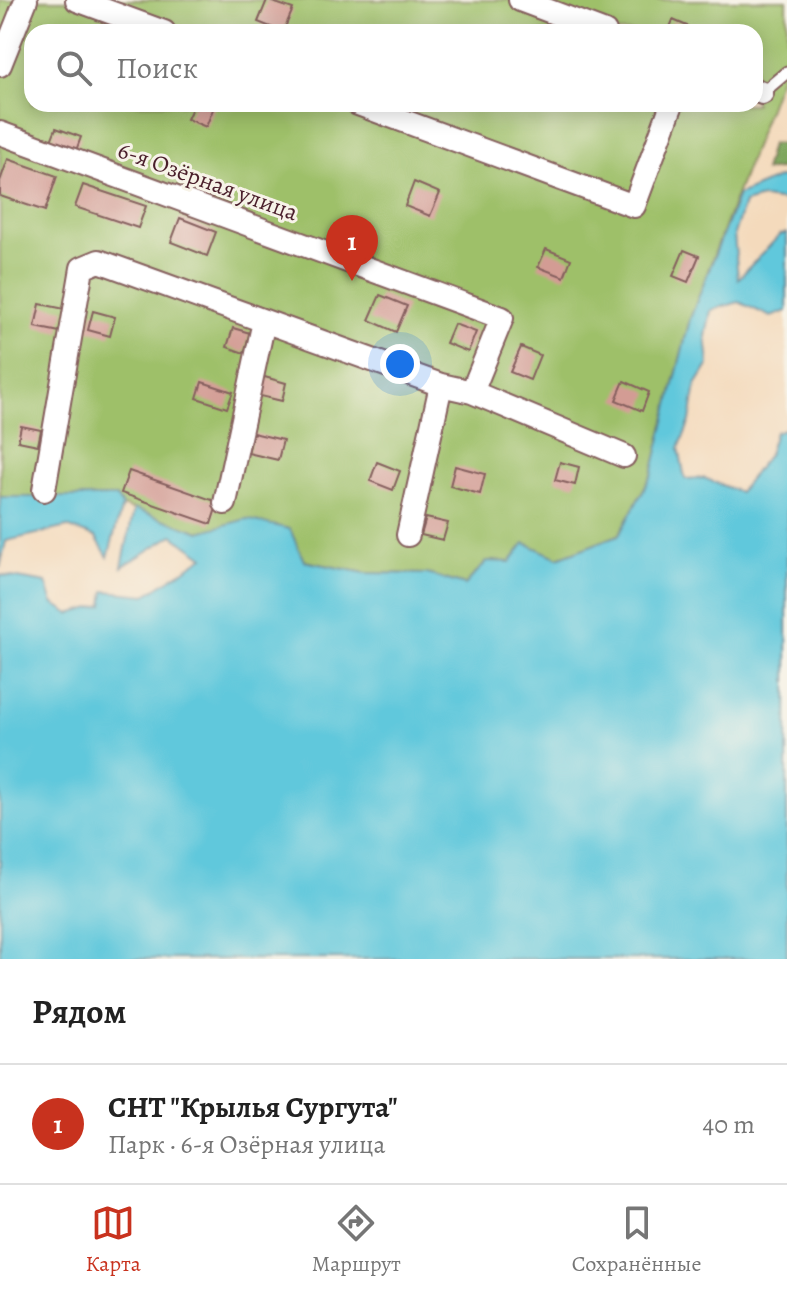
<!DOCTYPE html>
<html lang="ru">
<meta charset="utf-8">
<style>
body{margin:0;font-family:Alegreya,serif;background:#f6f6f6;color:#222}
.you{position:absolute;left:400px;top:364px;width:28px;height:28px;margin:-20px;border:6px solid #fff;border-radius:50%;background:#1a73e8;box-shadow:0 0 0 12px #1a73e833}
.badge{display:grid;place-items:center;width:52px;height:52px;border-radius:50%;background:#c8321e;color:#fff;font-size:26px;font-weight:700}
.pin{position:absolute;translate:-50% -66px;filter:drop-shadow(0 2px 4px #0008)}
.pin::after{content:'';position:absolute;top:42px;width:28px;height:24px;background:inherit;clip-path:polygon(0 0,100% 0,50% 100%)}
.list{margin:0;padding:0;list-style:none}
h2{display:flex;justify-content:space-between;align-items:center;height:104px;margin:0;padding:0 32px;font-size:34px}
h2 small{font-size:26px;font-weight:400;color:#767676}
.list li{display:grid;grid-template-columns:52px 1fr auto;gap:24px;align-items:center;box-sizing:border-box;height:120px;padding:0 32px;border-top:2px solid #e0e0e0}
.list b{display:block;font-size:30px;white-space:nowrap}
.list p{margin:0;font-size:26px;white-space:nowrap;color:#767676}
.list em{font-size:26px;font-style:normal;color:#767676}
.icon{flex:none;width:44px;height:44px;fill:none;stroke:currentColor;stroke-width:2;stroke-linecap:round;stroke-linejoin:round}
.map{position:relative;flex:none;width:787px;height:959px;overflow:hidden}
.search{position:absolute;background:#fff;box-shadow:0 4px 20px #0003;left:24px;right:24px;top:24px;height:88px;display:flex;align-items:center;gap:20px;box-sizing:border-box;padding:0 28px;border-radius:24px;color:#767676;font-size:30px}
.sheet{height:224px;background:#fff}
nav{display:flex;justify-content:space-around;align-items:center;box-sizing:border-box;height:112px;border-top:2px solid #e0e0e0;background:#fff;font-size:22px;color:#767676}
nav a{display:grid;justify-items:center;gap:4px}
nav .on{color:#c8321e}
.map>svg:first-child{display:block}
.green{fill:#9ec069;stroke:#74704a;stroke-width:2;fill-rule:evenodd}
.forest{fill:#7ea65d;stroke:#646244;stroke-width:2}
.water{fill:#60c8dc;stroke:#557484;stroke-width:2}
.building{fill:#d39c94}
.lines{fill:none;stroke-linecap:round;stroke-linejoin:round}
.lane-casing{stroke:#86605e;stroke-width:15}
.street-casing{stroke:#86605e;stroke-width:26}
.lane{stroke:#fff;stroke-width:11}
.street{stroke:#fff;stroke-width:22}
.labels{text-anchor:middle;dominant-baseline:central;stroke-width:6;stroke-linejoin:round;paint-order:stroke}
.street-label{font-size:24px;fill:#4a1f2b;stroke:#f7f3e8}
</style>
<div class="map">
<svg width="787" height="959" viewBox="0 0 787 959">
<rect width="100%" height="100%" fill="#f7f3e8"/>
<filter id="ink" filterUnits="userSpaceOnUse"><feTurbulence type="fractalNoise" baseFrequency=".0125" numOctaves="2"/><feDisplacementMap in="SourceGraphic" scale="16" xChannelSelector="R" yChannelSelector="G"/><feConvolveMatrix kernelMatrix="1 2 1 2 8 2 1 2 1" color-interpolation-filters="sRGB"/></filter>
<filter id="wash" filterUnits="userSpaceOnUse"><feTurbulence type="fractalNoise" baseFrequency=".006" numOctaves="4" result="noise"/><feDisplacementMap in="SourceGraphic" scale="32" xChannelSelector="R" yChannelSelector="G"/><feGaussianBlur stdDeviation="1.8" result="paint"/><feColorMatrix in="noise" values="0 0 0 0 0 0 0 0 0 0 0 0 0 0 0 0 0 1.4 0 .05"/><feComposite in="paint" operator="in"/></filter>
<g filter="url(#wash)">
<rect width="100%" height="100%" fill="#f4dabc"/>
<path class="green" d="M0 0H787V59L690 319 652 474 619 535 558 558 510 562 487 561 465 585 427 574 365 573 304 561 216 529 200 532 122 506 116 497H0ZM32 32H755V104H32Z"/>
<path class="forest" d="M787 143V168L764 171 771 144Z"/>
<path class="water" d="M787 177V201L762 198 744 203 734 234 738 279 780 235 787 233V311L771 317 739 302 711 310 706 336 709 364 696 385 690 421 679 448 685 479 704 478 739 492 768 455 775 432 787 428V959H0V575L46 583 53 603 70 614 103 605 105 591 146 595 204 557 173 535 122 567 134 509 200 532 246 519 290 529 304 561 365 573 427 574 465 585 487 561 510 562 525 543 558 558 619 535 652 474 690 319 738 195 778 178Z
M0 497H116L122 506 108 557 96 537 67 527 6 541 0 568Z"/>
<g id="blocks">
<path class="building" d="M267 0 293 9 283 32 258 22Z
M673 20 701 32H668Z
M194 104H215L206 127 187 119Z
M56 128 81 137 74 156 49 146Z
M8 159 57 176 45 211 0 196V181Z
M414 182 440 193 430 216 405 206Z
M83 185 146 206 138 228 75 207Z
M180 218 216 232 207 256 171 242Z
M546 249 571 259 564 277 538 267Z
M684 250 699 256 688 282 673 276Z
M380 295 407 306 396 332 369 320Z
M40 304 65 309 60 332 35 327Z
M93 311 115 317 110 336 88 330Z
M454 324 476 332 468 352 446 343Z
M233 328 250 333 244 353 227 347Z
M521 347 540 355 530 380 510 372Z
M261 376 286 383 282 401 256 395Z
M624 381 649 392 642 411 616 400Z
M202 382 233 392 227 408 197 398Z
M21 426 41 430 38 445 18 441Z
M253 433 283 440 278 460 248 453Z
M377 462 400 471 393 490 370 481Z
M560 462 579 467 575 485 555 480Z
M455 466 485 474 480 494 450 486Z
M129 471 218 502 211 524 121 493Z
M426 518 448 523 443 540 421 535Z"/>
</g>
</g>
<g filter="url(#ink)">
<use href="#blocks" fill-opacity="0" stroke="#86605e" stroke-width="2"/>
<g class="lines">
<g class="lane-casing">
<path id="lane" d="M762 93 787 72"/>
</g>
<g class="street-casing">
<path id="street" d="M77 0 164 32
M520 0 605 32
M0 65 26 0
M755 90 762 93
M358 104 634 206 672 104
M0 133 502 318 472 392
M44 490 82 268 99 261 441 385 472 392 624 456
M225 503 264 321
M408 535 441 385"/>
</g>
<use href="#lane" class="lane"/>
<use href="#street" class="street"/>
</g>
</g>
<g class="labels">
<g class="street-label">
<text transform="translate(208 181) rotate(20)">6-я Озёрная улица</text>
</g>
</g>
</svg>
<div class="you"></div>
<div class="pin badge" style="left:352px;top:281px">1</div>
<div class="search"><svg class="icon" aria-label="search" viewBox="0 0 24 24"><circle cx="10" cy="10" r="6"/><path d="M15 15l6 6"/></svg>Поиск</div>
</div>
<section class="sheet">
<h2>Рядом<small></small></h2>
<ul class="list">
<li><span class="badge">1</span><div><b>CНТ &quot;Крылья Сургута&quot;</b><p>Парк · 6-я Озёрная улица</p></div><em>40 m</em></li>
</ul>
</section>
<nav>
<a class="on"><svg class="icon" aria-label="map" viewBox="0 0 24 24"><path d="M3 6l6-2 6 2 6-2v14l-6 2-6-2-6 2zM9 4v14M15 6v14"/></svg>Карта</a>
<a><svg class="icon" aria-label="directions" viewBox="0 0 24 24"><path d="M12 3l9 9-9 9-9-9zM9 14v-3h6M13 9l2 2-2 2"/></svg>Маршрут</a>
<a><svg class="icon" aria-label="saved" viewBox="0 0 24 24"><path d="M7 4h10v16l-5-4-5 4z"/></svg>Сохранённые</a>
</nav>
